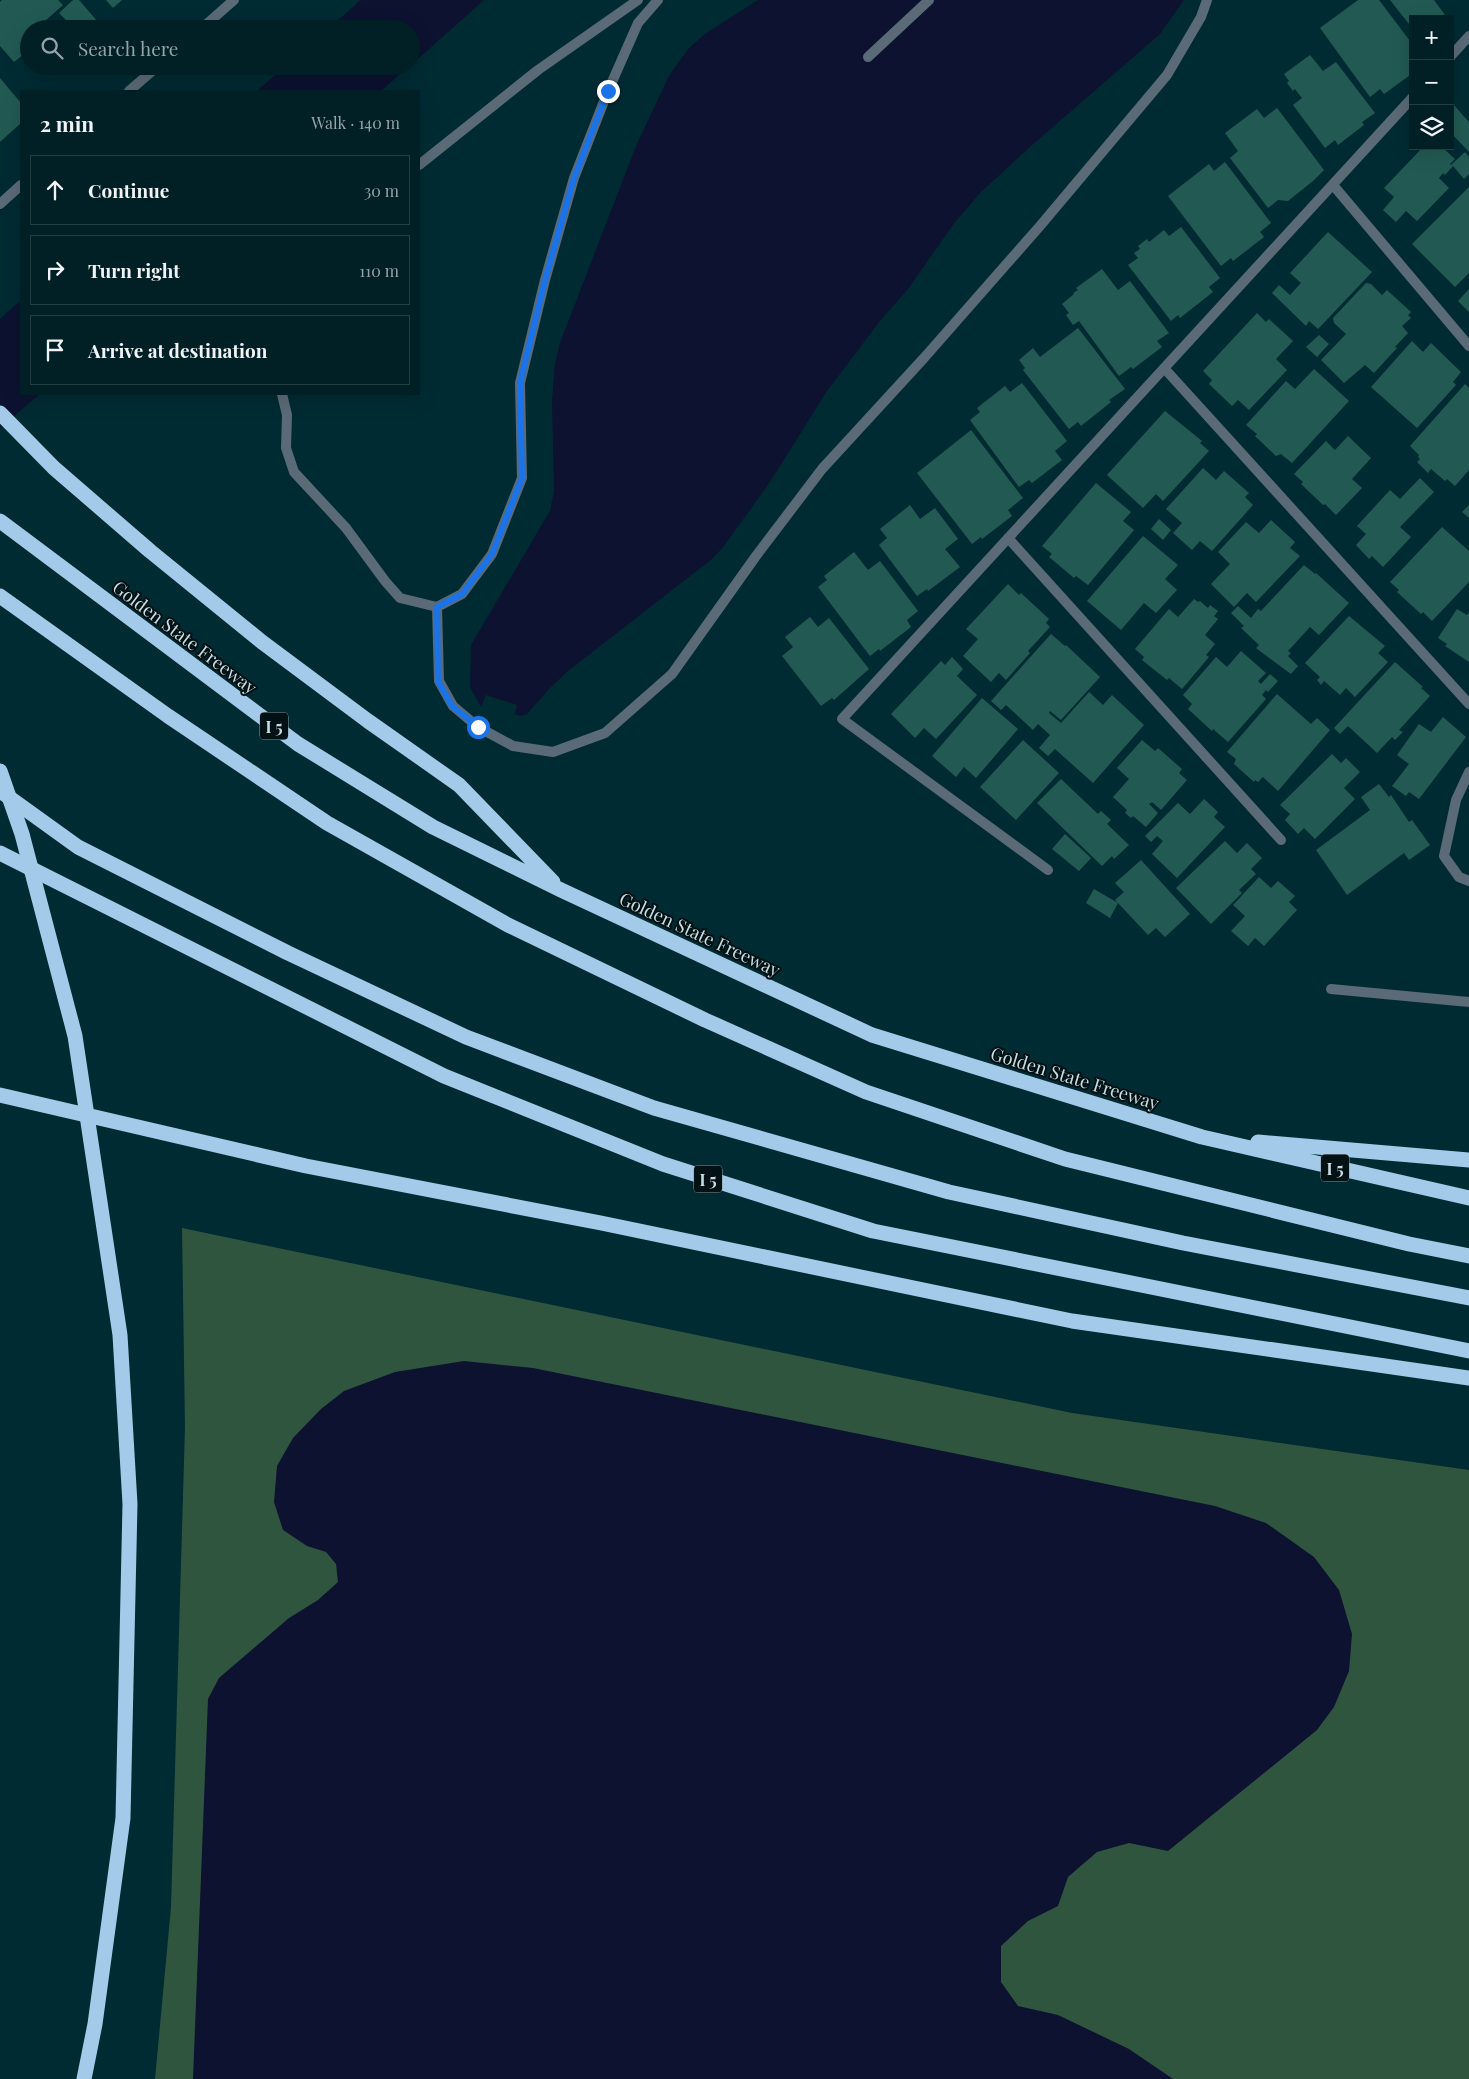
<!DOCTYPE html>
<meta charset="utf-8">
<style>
body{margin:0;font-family:"Playfair Display",serif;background:#0e2d32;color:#f1f3f6}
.controls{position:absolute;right:15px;top:15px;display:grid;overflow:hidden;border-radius:0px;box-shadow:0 5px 20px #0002}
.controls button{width:45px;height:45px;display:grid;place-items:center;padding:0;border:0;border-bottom:1px solid #223e43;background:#002026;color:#f1f3f6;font:25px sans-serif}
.stop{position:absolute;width:15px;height:15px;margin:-11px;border:4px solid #1a73e8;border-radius:50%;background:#fff}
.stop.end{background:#1a73e8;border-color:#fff;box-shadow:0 1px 5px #0008}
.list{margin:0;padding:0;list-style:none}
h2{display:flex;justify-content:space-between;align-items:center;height:65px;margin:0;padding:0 20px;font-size:21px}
h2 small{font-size:16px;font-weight:400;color:#95a3a7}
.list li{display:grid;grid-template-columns:32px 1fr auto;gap:15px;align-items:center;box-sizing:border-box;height:70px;margin:0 10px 10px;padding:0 10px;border:1px solid #223e43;border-radius:0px}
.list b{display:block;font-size:19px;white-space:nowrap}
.list em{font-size:16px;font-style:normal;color:#95a3a7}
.icon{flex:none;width:28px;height:28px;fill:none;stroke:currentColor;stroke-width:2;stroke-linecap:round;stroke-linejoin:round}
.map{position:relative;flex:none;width:1469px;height:2079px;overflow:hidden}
.search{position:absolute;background:#002026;box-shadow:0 5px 20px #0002;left:20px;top:20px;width:400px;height:55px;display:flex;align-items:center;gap:12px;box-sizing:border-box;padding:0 18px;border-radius:28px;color:#95a3a7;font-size:19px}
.panel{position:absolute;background:#002026;box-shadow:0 5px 20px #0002;left:20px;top:90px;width:400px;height:305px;border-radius:0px}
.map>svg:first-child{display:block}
.green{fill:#30553e}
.water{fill:#0c1230}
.building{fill:#225a53}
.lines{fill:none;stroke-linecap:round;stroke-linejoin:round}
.lane{stroke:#5a6a76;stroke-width:10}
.highway{stroke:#a3cae9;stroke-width:15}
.highway-bridge{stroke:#a3cae9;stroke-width:15}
.route{stroke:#1a73e8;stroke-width:6}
.labels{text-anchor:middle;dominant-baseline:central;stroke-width:4;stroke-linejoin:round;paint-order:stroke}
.shield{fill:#021114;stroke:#8da0a4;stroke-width:1}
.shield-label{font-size:16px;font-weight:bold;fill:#c8dde2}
.street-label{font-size:18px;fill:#c8dde2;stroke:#021114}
</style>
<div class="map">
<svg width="1469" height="2079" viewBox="0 0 1469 2079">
<rect width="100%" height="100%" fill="#002b33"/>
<path class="green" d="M182 1228 1072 1413 1469 1470V2079H155L171 1907 185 1427Z"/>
<path class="water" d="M361 0H484L411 65V29H328Z
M758 0H1184L1160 34 1031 146 981 192 955 222 908 289 880 321 827 391 768 485 723 547 712 559 568 671 550 688 527 714 520 716 515 714 517 705 486 695 481 707 470 687 471 645 550 511 554 491 552 400 555 363 560 343 636 146 670 74 690 47 705 34Z
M285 66H409L381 91H257Z
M21 300V394H40L0 428V319Z
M464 1361 533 1368 1215 1506 1266 1523 1314 1557 1339 1590 1352 1634 1349 1671 1334 1707 1317 1730 1168 1851 1129 1843 1097 1852 1068 1877 1058 1906 1028 1921 1001 1946V1982L1018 2006 1058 2015 1129 2049 1173 2079H193L208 1699 219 1678 289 1618 318 1600 338 1582 336 1564 326 1552 307 1546 283 1530 274 1502 277 1466 293 1438 321 1409 344 1391 395 1372Z"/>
<path class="building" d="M2 0H58L63 5 36 29H29V35L22 41 29 50 14 62 0 46V2Z
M73 0H79L104 29H69L64 22 66 20 59 13Z
M106 0H122L113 8Z
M1358 0H1379L1413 45 1411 66 1413 73 1384 94 1380 89 1370 97 1320 28Z
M1390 0H1434L1448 19H1413V29Z
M1310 55 1323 71 1336 62 1375 113 1362 122 1364 125 1338 145 1335 140 1325 148 1293 105 1302 98 1295 89 1293 91 1287 83 1289 81 1284 74Z
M0 78 21 103V123L0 142Z
M1453 104 1469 122V152L1450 132V107Z
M1277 108 1324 170 1313 181 1288 201 1278 200 1268 208 1230 158 1238 151 1225 133 1257 109 1264 118Z
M1424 146H1441L1455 159 1450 164 1451 165 1465 152 1469 157V174L1464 179 1453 166 1445 175 1443 173 1439 178 1449 188 1417 221 1406 211 1396 222 1383 210 1394 197 1384 188Z
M1225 162 1271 223 1260 232 1264 237 1233 261 1231 258 1221 266 1168 196 1209 164 1214 171Z
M1469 187V273L1455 287 1412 244Z
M1181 227 1220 278 1209 287 1213 292 1180 318 1178 315 1171 321 1128 265 1138 258 1134 253 1140 249 1138 246 1147 239 1149 242 1164 230 1169 236Z
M1328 232 1372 272 1318 329 1309 321 1306 326 1272 293 1279 285 1290 295 1301 283 1290 273Z
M1102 269 1118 290 1130 281 1169 333 1157 341 1162 347 1133 369 1131 367 1119 376 1079 321 1073 325 1066 315 1069 313 1062 304 1074 294 1073 293 1078 290 1076 288Z
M1366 283 1371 284 1382 295 1387 290 1411 312 1408 315 1411 318 1402 326 1408 333 1395 347 1397 348 1374 373 1365 365 1344 383 1321 360 1346 334 1334 323 1333 318Z
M1469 289V312L1458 301Z
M1257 313 1266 322 1269 319 1293 341 1276 359 1287 370 1249 410 1238 400 1232 406 1209 384 1212 380 1203 371Z
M1078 328 1125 389 1109 400 1111 402 1081 426 1078 422 1069 429 1023 370 1025 368 1019 360 1033 348 1040 357Z
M1319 335 1329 344 1317 357 1306 347Z
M1412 341 1423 352 1431 343 1461 372 1453 382 1456 385 1417 428 1371 387Z
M1314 369 1349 401 1292 463 1281 454 1276 456 1255 436 1257 434 1246 425 1286 381 1295 389Z
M1022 383 1067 441 1055 451 1062 460 1032 483 1029 480 1019 487 970 420 980 412 977 408 1005 386 1010 392Z
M1465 384 1469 388V470L1455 486 1447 479 1445 481 1431 469 1428 473 1417 462 1420 459 1418 457 1419 455 1410 446Z
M1165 411 1202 441 1200 443 1209 451 1163 501 1156 494 1143 508 1107 475Z
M971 430 1023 498 1008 510 1012 516 982 539 981 537 972 544 917 473Z
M1348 436 1371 458 1352 479 1362 488 1336 515 1325 504 1323 505 1301 484 1303 482 1294 474 1326 441 1335 450Z
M1203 468 1216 480 1224 471 1249 493 1245 497 1253 505 1212 551 1200 541 1192 550 1173 533 1182 523 1166 509Z
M1420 478 1434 492 1400 527 1411 537 1383 567 1372 556 1369 559 1356 545 1366 534 1357 526 1390 490 1400 499Z
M1096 483 1131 512 1123 521 1134 530 1088 585 1076 576 1074 578 1049 557 1052 554 1042 546Z
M910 505 920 519 935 508 958 539 945 549 960 567 928 591 927 589 917 596 879 545 887 538 880 529Z
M1469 505V518L1462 512Z
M1159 519 1171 530 1163 540 1151 529Z
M1271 520 1295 542 1290 548 1300 556 1256 602 1247 593 1234 607 1211 584 1230 564 1218 552 1246 522 1259 533Z
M1442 527 1469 551V582L1432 621 1423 612 1421 614 1397 592 1399 590 1390 582Z
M1143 536 1178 565 1165 579 1177 590 1156 613 1144 603 1121 630 1087 601Z
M854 552 868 570 880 561 918 611 907 620 911 627 880 651 879 649 870 656 818 587 827 580 824 576Z
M1304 565 1315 574 1316 573 1349 603 1319 635 1310 627 1288 651 1291 653 1288 656 1298 666 1291 674 1256 648 1259 645 1241 628 1244 626 1231 613 1238 606 1251 618 1258 609 1261 611Z
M1008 584 1019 595 1021 593 1049 619 1046 623 1050 627 1028 651 1030 653 1006 680 999 673 991 682 963 656 978 639 966 629Z
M1194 599 1198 602 1200 601 1208 608 1210 605 1218 611 1214 616 1218 619 1205 635 1215 644 1206 655 1209 657 1182 689 1169 678 1167 680 1142 660 1144 657 1135 649 1169 609 1178 617Z
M1457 609 1467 615 1469 612V662L1445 646 1447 644 1438 638Z
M1349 616 1385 646 1378 653 1388 662 1355 697 1346 688 1340 695 1324 681 1321 685 1317 680 1320 677 1305 663Z
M810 617 818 627 829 618 869 669 834 700 832 698 821 706 782 656 793 647 785 637Z
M1051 634 1065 646 1066 645 1100 677 1061 720 1050 711 1049 713 1061 723 1089 692 1103 705 1112 695 1144 725 1093 783 1055 749 1048 756 1039 748 1050 735 1038 724 1033 730 1006 705 1001 710 991 701Z
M1241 651 1266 673 1258 681 1261 684 1270 674 1278 681 1268 692 1266 690 1262 695 1266 699 1228 742 1213 729 1212 731 1188 709 1192 704 1183 695 1216 657 1227 667Z
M952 657 963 669 957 676 977 695 936 739 924 728 915 738 891 714 941 661 945 665Z
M1395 662 1423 687 1421 688 1430 696 1399 730 1403 732 1395 740 1392 737 1377 753 1348 726 1340 734 1334 728Z
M1277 694 1311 724 1317 718 1330 730 1278 791 1263 777 1258 782 1255 780 1254 782 1234 764 1236 759 1227 752Z
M982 698 1018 729 976 778 964 767 956 777 932 756Z
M1443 717 1466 737 1419 799 1409 792 1406 796 1392 786 1409 764 1397 755 1419 724 1431 732Z
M1023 740 1059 773 1016 820 980 787Z
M1142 740 1155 751 1158 748 1182 769 1179 773 1187 780 1161 810 1152 802 1149 804 1158 813 1146 827 1133 816 1131 818 1125 813 1127 810 1113 797 1129 779 1117 768Z
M1332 754 1341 763 1346 758 1360 772 1344 788 1355 799 1315 839 1304 828 1298 834 1285 820 1290 814 1280 805Z
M1061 779 1098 814 1101 811 1111 820 1107 824 1129 845 1114 859 1112 856 1102 866 1037 803Z
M1379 784 1389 797 1391 795 1409 822 1412 820 1430 845 1409 860 1404 853 1347 895 1316 850 1370 810 1361 797Z
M1204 799 1218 812 1214 817 1225 827 1177 878 1152 854 1163 841 1157 836 1151 842 1145 836 1178 803 1190 814Z
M1065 834 1091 858 1079 871 1052 849Z
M1225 841 1237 853 1247 843 1262 858 1251 869 1256 874 1239 890 1242 893 1211 924 1176 888Z
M1141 860 1190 914 1165 937 1156 928 1148 935 1118 903 1110 918 1086 903 1094 889 1118 903 1115 900 1124 892 1115 883Z
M1259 877 1271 888 1278 881 1295 896 1289 902 1297 910 1264 946 1255 938 1248 946 1231 931 1245 916 1233 905Z"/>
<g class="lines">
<path class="lane" d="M201 29 234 0
M868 57 929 0
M1450 57 1469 36
M129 91 158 66
M419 165 538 70 638 0
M1333 185 1469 346
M0 204 21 185
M1164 368 1469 704
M282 394 287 415 286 448 294 472 346 528 385 581 400 598 437 607 462 594 492 554 522 478 520 383 545 280 574 178 608 91 638 23 658 0
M1008 538 1281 840
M437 607 439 681 453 706 478 727 513 746 553 752 605 733 672 674 756 556 822 469 924 358 1040 226 1167 75 1201 17 1207 0
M1469 772 1456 800 1444 856 1459 877 1469 881
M1048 870 842 719 1413 97
M1331 989 1469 1002"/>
<path class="highway" d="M0 413 54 468 150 551 262 642 368 721 459 785 553 882
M0 521 298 744 433 827 561 890 872 1035 1202 1137 1469 1198
M0 596 168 716 327 823 508 925 705 1020 866 1092 1065 1159 1409 1244 1469 1256
M3 793 78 847 288 953 466 1037 654 1108 949 1192 1183 1243 1469 1298
M0 853 444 1076 663 1164 873 1231 1469 1351
M0 1095 306 1166 601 1223 1072 1321 1469 1378
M1258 1142 1469 1160"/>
<path class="highway-bridge" d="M0 771 22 834 75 1036 120 1335 130 1504 123 1818 95 2024 84 2079"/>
</g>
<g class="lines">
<path class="route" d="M478 727 452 706 438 681 437 607 462 594 492 554 522 478 520 383 545 280 574 178 608 91"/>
</g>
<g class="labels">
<g class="shield">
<rect x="260" y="712.5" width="28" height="27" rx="4"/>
<rect x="1321" y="1154.5" width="28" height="27" rx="4"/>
<rect x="694" y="1165.5" width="28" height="27" rx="4"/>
</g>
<g class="shield-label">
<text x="274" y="726">I 5</text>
<text x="1335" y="1168">I 5</text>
<text x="708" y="1179">I 5</text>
</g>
<g class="street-label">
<text transform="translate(185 637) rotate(37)">Golden State Freeway</text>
<text transform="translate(700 934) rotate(25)">Golden State Freeway</text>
<text transform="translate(1075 1078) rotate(17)">Golden State Freeway</text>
</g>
</g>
</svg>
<div class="controls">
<button>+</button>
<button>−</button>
<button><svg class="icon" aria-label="layers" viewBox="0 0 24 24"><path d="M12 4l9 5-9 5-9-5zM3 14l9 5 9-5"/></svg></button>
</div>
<div class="stop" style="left:478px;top:727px"></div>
<div class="stop end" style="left:608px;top:91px"></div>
<div class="search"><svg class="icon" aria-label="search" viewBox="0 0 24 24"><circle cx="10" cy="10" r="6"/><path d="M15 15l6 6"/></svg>Search here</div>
<section class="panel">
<h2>2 min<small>Walk · 140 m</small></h2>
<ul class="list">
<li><svg class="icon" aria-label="ahead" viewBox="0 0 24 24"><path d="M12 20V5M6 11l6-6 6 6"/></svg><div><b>Continue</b></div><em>30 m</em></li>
<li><svg class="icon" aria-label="right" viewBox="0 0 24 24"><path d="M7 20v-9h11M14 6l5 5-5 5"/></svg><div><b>Turn right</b></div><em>110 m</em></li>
<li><svg class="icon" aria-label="arrive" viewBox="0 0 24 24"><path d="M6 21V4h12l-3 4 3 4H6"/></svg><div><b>Arrive at destination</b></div></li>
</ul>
</section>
</div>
